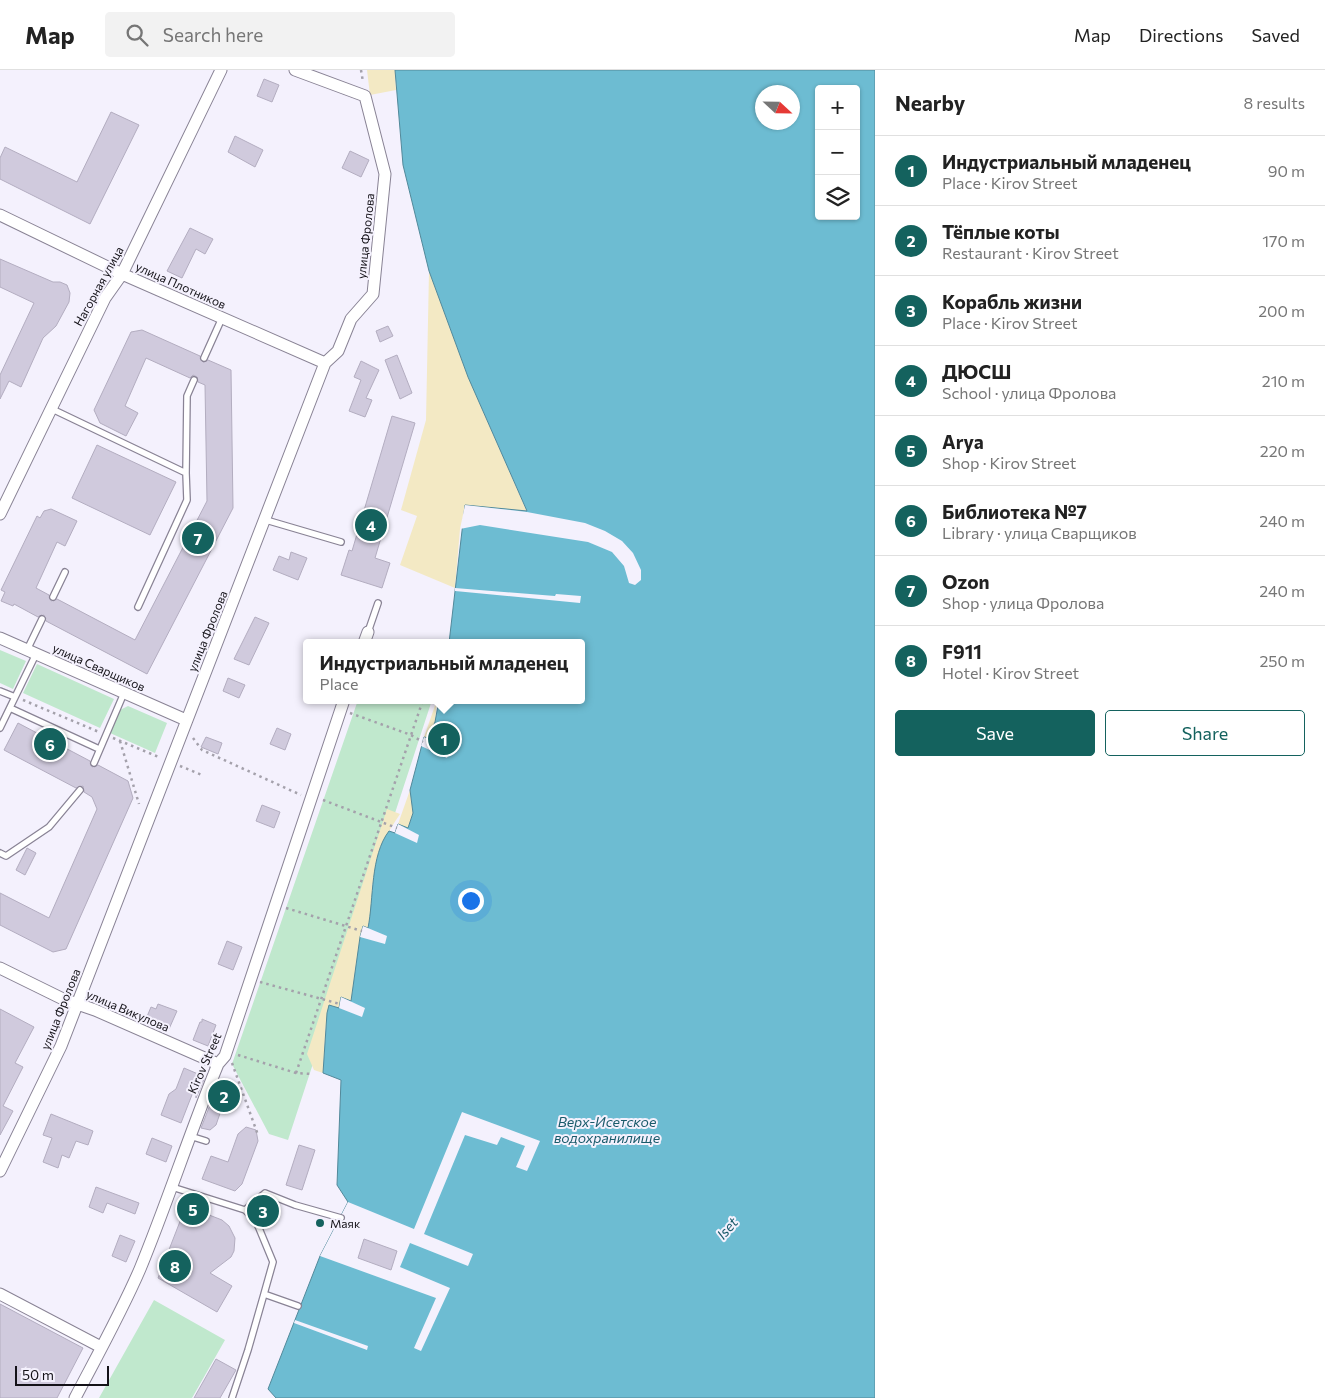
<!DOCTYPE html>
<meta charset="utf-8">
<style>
body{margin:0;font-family:Commissioner,sans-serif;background:#f2f2f2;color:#222}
.controls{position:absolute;right:15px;top:15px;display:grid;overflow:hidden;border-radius:5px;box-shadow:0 1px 4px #0004}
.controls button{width:45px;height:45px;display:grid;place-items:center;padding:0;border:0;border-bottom:1px solid #e0e0e0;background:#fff;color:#222;font:25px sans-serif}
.compass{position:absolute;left:755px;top:15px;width:45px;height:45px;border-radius:50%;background:#fff;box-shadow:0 1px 4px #0004;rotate:112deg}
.scale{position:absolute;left:15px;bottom:12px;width:94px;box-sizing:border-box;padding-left:5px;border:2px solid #141218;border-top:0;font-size:14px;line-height:18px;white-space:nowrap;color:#141218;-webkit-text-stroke:4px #f4f1fd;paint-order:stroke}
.you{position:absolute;left:470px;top:830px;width:18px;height:18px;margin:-12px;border:4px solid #fff;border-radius:50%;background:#1a73e8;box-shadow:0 0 0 8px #1a73e833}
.badge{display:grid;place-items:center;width:32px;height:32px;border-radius:50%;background:#14625e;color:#fff;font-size:16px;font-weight:700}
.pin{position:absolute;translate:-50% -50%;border:2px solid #fff;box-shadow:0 1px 5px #0006}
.popup{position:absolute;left:303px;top:569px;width:282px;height:65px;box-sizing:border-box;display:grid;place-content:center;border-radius:5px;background:#fff;filter:drop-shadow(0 1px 4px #0005);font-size:16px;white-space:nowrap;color:#767676}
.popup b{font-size:19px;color:#222}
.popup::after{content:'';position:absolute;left:50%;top:100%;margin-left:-10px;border:10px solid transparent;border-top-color:#fff}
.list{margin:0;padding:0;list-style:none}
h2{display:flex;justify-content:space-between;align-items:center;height:65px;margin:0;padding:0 20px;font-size:21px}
h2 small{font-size:16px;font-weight:400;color:#767676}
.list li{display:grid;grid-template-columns:32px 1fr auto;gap:15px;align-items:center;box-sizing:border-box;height:70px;padding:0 20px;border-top:1px solid #e0e0e0}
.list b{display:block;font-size:19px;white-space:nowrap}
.list p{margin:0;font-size:16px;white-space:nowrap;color:#767676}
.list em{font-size:16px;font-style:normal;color:#767676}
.actions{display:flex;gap:10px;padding:15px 20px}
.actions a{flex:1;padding:11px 0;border:1px solid #14625e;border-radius:5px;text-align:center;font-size:18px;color:#14625e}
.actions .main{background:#14625e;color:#fff}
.icon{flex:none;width:28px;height:28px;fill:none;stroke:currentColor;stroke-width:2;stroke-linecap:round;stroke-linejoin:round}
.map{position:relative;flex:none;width:875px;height:1328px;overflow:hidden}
header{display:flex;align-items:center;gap:30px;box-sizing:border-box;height:70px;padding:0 25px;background:#fff;border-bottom:1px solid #e0e0e0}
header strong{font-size:24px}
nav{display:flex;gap:28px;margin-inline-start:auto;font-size:18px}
.search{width:350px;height:45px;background:#f2f2f2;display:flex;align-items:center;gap:12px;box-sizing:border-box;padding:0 18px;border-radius:5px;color:#767676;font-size:19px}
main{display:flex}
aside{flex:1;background:#fff}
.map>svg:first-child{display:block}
.green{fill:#c0e8cd}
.sand{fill:#f3e9c4}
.water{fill:#6dbcd2;stroke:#52899a;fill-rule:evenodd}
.pier{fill:#f4f1fd}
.building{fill:#d0cadd;stroke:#b3adc0}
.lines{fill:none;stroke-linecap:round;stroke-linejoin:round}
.service-casing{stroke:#898395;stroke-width:8}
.minor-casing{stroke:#898395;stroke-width:13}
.path{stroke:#a4a1ab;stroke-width:2.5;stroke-dasharray:2.5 4;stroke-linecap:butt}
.service{stroke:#fff;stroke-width:5.5}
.minor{stroke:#fff;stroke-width:11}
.poi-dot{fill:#14625e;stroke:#f4f1fd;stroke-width:2}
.labels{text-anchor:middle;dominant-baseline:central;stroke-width:4;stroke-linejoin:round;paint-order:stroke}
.street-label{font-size:12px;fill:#141218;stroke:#f4f1fd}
.poi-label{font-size:12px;fill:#141218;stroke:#f4f1fd;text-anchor:start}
.water-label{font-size:14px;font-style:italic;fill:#195a6a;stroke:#f4f1fd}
</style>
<header>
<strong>Map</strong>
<div class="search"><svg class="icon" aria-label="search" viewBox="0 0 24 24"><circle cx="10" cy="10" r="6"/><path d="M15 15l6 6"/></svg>Search here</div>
<nav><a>Map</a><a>Directions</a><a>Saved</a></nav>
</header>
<main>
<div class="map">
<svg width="875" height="1328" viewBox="0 0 875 1328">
<rect width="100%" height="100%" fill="#f4f1fd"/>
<path class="green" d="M0 580 26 591 13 619 0 613Z
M37 594 114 629 100 658 23 623Z
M358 630H432L288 1070 269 1064 232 994Z
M128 636 167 653 155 683 110 663 120 640Z
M154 1230 225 1270 192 1328H99Z"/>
<path class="sand" d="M367 0H395L396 20 370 25Z
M429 201 468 307 527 442 460 459 455 518 400 495 417 446 401 440 426 350Z
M437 630 435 652 428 669 424 667Z
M410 720 413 743 408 758 398 754Z
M387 739 400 744 385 767 372 816 373 834 368 858 360 867 351 931 339 938 329 935 326 953 323 1003 314 1000 307 984Z"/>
<path class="water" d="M395 0H875V1328H276L268 1319 320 1186 348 1132 337 1115 341 1010 323 1003 327 943 329 935 339 938 341 927 351 931 360 867 363 856 368 858C374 828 370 786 389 761L395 763 398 754 408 758 413 743 410 720 424 667 428 668 435 652 439 630H582V573H449L465 435 527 441 468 307 429 201 403 95ZM819 19H856V146H819ZM762 22H792V52H762Z"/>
<path class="pier" d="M465 435 527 442 585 453 605 461 622 471 633 483 641 500V510L635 515 629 513 624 496 612 482 588 472 480 455 460 459Z
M455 518 555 526 556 524 581 526 580 533 455 521Z
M424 667 450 680 447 688 421 676Z
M398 754 419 765 417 773 395 763Z
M363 856 387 866 385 874 360 867Z
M341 927 365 938 362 947 339 938Z
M462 1042 540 1071 527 1101 516 1097 525 1076 501 1067 497 1075 465 1065 424 1164 473 1184 468 1196 410 1173 400 1197 450 1218 421 1281 414 1278 436 1228 320 1186 348 1132 414 1159Z
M295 1250 368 1276 367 1280 294 1253Z"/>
<path class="building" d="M264 9 279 15 272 32 257 26Z
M111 42 139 55 90 154 0 109V88L5 77 77 112Z
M235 66 263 80 255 97 228 82Z
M350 81 369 90 361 107 342 98Z
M190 158 213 169 205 184 196 179 182 208 167 201Z
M0 189 53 212H60L67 215 70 223 69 232 56 256 43 268 21 317 9 311 0 329V305L34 233 0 217Z
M388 256 393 266 380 272 376 261Z
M142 260 200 286 203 292 208 290 231 300 233 438 147 604 46 551 44 545 38 547 14 534 13 536 1 531 5 522 1 520 37 446 40 448 44 441 51 439 77 451 65 476 57 472 36 518 49 525 51 531 57 529 135 570 207 431 205 315 198 312 197 307 193 305 190 308 146 288 125 336 138 343 126 366 100 353 94 340 131 262Z
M397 285 412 323 400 329 385 290Z
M361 291 379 300 366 328 372 330 365 347 349 341 361 310 354 307Z
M392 346 415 353 375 488 390 493 382 518 341 505 349 480 352 481Z
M97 375 176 412 150 465 72 428Z
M291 482 307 488 298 510 273 500 279 486 289 490Z
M255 547 269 553 249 595 234 589Z
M228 608 245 615 239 628 223 621Z
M18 653 90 691 92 697 98 695 128 711 133 728 66 879 53 882 0 855V823L49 848 97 739 92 727 84 722 83 716 76 718 4 680Z
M277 658 291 664 285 680 270 674Z
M206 667 222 673 218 684 201 677Z
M262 735 280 742 274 758 256 751Z
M27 778 36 783 25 805 16 800Z
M227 871 242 877 233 900 218 894Z
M158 934 177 941 169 959 146 949 151 937 156 939Z
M0 939 34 957 15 993 23 997 3 1036 13 1041 0 1065Z
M202 949 216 955 208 976 193 970 200 952H202Z
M184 998 205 1007 196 1028 195 1017 181 1053 161 1045 169 1024 176 1019Z
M219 1012 225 1014 227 1023 216 1055 210 1060 201 1058Z
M51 1044 93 1061 88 1075 76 1071 69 1088 62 1085 58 1098 43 1092 52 1068 43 1065Z
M246 1057 256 1060 258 1071 242 1114 235 1121 202 1109 211 1086 228 1092 238 1064Z
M152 1068 172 1076 166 1092 146 1084Z
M299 1075 315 1080 302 1120 286 1115Z
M96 1117 139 1133 135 1144 107 1133 103 1143 89 1137Z
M186 1136 222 1150 229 1156 235 1168 234 1181 231 1187 210 1203 232 1216 217 1242 158 1208Z
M120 1165 135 1171 126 1192 112 1186Z
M364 1169 397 1181 391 1200 358 1188Z
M0 1234 83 1278 57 1328H0Z
M216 1289 236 1300 220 1328H194Z"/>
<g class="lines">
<g class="service-casing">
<path id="service" d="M204 288 222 248
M52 339 186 403 187 430 138 537
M186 403 187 326 194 310
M266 450 341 472
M53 527 65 502
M368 562 378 533
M27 580 42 549
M0 621 15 627
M10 638 99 679
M0 658 36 584
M94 693 124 623
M0 783 6 786 49 757 80 720
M190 1066 206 1071
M172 1117 245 1140 265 1123 295 1135 341 1148
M245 1140 256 1151 273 1192 264 1224 298 1236
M232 1328 248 1280 264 1224"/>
</g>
<g class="minor-casing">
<path id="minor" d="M0 145 122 204 325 293
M0 444 105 228 122 204 221 0
M0 568 186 650
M364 573 368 562
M0 898 63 929 95 940 218 994
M0 1101 61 976 325 293 338 281 351 249 373 224 385 104 365 26 295 0
M0 1224 101 1277
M75 1328C97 1286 121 1243 140 1199 168 1131 190 1062 218 994L225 986 344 630"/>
</g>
<path class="path" d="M361 0 363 12
M23 630 99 662
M350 643 411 665 423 672
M113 668 161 688
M193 668 202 680 301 725
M120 671 139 734
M180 696 202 705
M323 730 397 758
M286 838 362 861
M260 912 340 934
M238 985 296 1003 312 1004
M232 993 258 1065
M296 1003 423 630"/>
<use href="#service" class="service"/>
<use href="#minor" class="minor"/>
</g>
<circle class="poi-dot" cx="320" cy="1153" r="5"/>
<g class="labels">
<g class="street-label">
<text transform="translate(365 166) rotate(-84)">улица Фролова</text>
<text transform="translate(181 215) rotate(24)">улица Плотников</text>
<text transform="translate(98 216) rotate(-61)">Нагорная улица</text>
<text transform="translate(207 561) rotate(-68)">улица Фролова</text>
<text transform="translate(99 597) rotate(24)">улица Сварщиков</text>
<text transform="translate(60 939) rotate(-68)">улица Фролова</text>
<text transform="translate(128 940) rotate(23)">улица Викулова</text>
<text transform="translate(204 993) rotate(-66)">Kirov Street</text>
</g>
<g class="poi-label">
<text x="330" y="1153">Маяк</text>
</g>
<g class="water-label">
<text x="607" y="1051">Верх-Исетское<tspan x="607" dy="16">водохранилище</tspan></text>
<text transform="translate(727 1158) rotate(-49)">Iset</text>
</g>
</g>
</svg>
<div class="controls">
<button>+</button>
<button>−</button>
<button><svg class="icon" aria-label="layers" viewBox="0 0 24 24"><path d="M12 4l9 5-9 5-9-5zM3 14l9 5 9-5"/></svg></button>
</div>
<svg class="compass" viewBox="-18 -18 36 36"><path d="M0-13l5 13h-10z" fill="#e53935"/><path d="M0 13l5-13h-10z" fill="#767676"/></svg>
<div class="scale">50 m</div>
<div class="you"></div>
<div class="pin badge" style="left:444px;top:669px">1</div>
<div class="popup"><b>Индустриальный младенец</b>Place</div>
<div class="pin badge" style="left:224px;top:1026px">2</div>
<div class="pin badge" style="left:263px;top:1141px">3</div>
<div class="pin badge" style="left:371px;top:455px">4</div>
<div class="pin badge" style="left:193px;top:1139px">5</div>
<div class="pin badge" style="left:50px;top:674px">6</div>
<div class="pin badge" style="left:198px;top:468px">7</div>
<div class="pin badge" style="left:175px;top:1196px">8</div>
</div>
<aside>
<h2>Nearby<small>8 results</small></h2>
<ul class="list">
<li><span class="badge">1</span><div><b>Индустриальный младенец</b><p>Place · Kirov Street</p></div><em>90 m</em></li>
<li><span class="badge">2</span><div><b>Тёплые коты</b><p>Restaurant · Kirov Street</p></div><em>170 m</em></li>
<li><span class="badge">3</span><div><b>Корабль жизни</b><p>Place · Kirov Street</p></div><em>200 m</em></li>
<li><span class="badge">4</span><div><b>ДЮСШ</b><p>School · улица Фролова</p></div><em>210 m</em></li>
<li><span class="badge">5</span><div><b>Arya</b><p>Shop · Kirov Street</p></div><em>220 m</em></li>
<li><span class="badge">6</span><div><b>Библиотека №7</b><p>Library · улица Сварщиков</p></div><em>240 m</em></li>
<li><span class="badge">7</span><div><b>Ozon</b><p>Shop · улица Фролова</p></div><em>240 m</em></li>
<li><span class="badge">8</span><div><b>F911</b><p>Hotel · Kirov Street</p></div><em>250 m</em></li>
</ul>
<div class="actions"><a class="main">Save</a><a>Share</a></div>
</aside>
</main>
